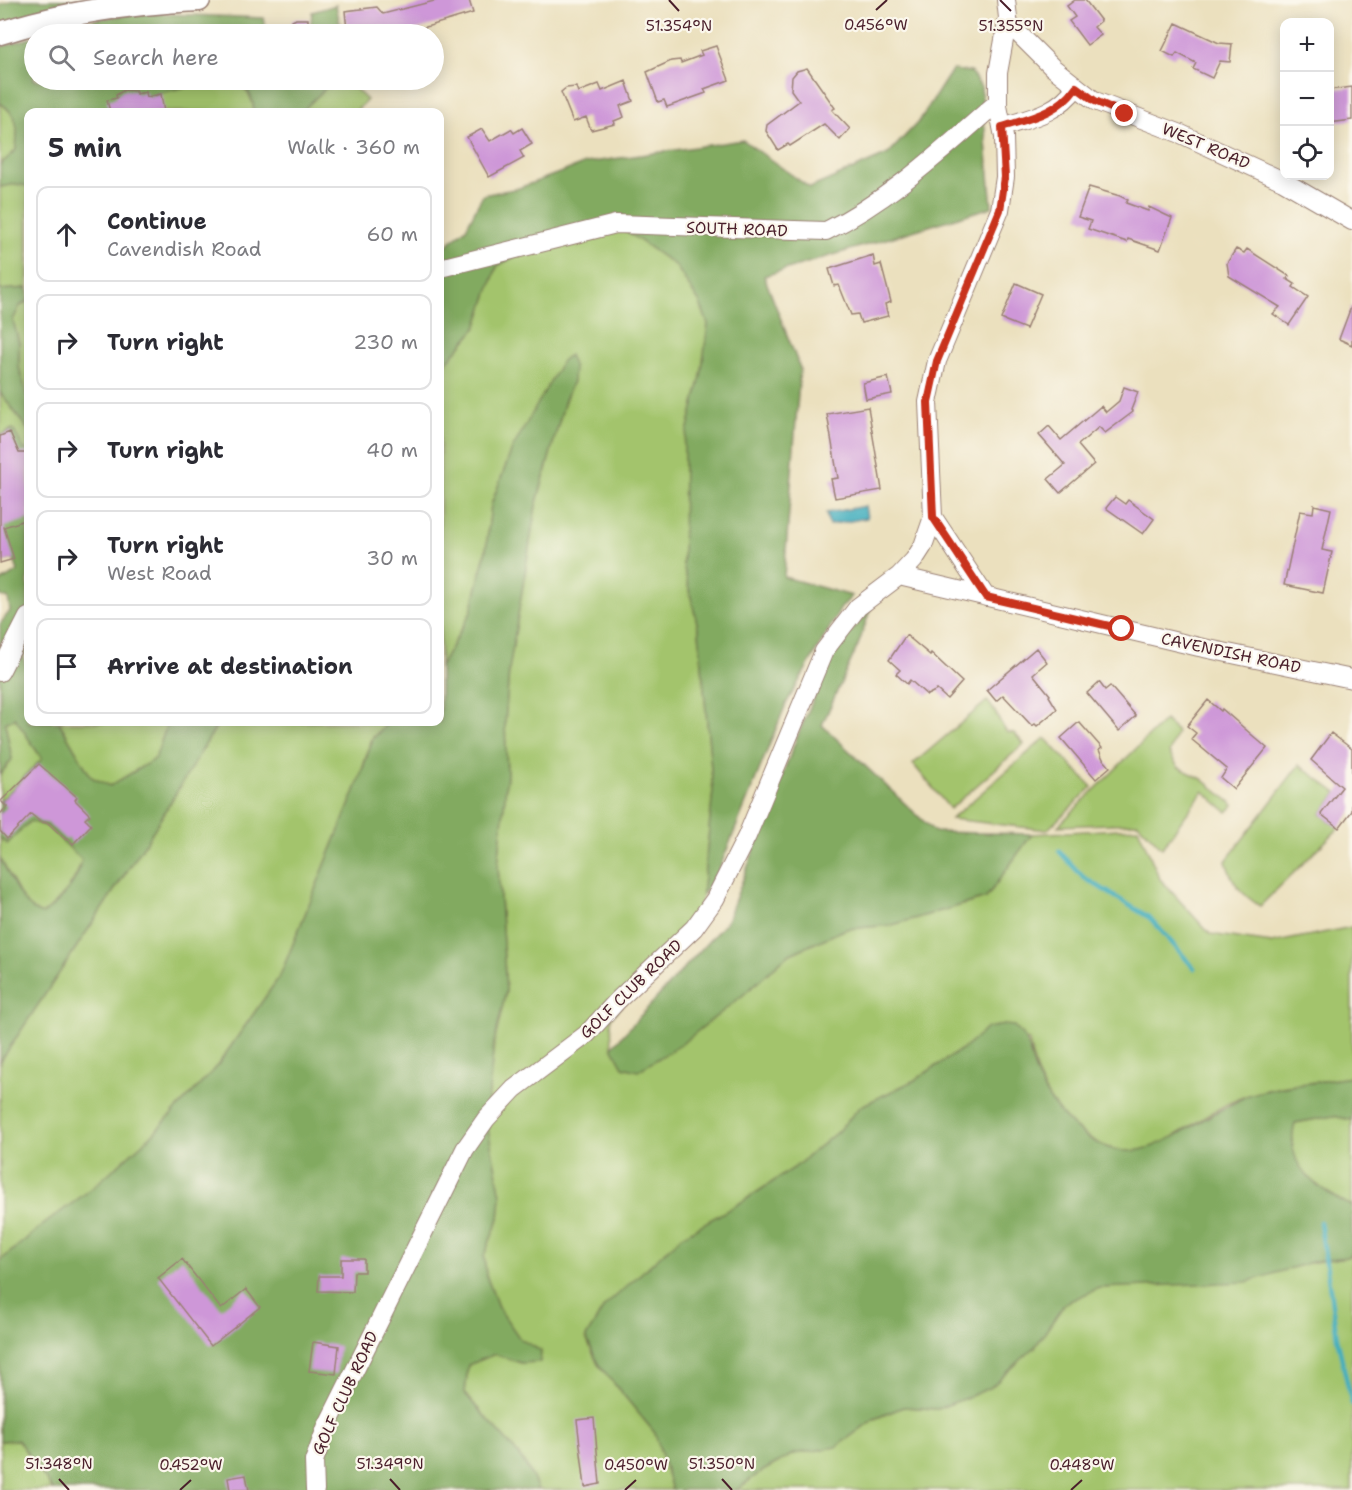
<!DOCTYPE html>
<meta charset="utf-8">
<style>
body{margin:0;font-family:"Shantell Sans",sans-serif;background:#f2f2f3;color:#2b2b33}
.controls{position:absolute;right:18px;top:18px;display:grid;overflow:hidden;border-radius:12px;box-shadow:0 3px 15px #0003}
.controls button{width:54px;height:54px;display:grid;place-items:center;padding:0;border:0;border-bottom:2px solid #e1e1e2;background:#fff;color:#2b2b33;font:30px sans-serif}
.stop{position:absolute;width:18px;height:18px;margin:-14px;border:4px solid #c8321e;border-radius:50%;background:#fff}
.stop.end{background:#c8321e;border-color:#fff;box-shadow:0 2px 6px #0008}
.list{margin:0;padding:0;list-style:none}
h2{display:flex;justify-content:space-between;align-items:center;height:78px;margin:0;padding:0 24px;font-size:26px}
h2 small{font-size:20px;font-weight:400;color:#7c7c81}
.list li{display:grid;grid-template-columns:39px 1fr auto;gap:18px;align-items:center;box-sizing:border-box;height:96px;margin:0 12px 12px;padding:0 12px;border:2px solid #e1e1e2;border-radius:12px}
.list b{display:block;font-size:22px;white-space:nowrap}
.list p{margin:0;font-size:20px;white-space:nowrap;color:#7c7c81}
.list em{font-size:20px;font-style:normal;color:#7c7c81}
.icon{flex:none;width:33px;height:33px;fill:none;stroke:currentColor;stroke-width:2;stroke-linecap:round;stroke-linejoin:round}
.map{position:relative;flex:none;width:1352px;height:1490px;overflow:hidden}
.search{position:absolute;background:#fff;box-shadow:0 3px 15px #0003;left:24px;top:24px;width:420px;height:66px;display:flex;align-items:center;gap:15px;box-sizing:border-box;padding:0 21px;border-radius:33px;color:#7c7c81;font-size:22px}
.panel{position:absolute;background:#fff;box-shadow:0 3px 15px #0003;left:24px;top:108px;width:420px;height:618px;border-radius:12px}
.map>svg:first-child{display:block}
.green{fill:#a3c46c;stroke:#76724c;stroke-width:1.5}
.forest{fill:#82aa60;stroke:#666446;stroke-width:1.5}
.water{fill:#3fadbd;stroke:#446674;stroke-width:1.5}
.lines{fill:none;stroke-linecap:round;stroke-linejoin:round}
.stream{stroke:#3fadbd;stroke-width:4.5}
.building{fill:#ce97d8}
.minor-casing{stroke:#9a8074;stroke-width:20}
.major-casing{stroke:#9a8074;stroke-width:25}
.minor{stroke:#fff;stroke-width:18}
.major{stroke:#fff;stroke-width:22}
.route{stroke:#c8321e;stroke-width:8}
.ticks{fill:none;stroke:#4a1f2b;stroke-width:2}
.labels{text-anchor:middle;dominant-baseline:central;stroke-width:4.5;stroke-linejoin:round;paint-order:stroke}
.street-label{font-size:16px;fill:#4a1f2b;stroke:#fbf7ec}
.ticks-label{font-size:15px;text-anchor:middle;fill:#4a1f2b;stroke:#fbf7ec;stroke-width:4.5;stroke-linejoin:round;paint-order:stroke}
</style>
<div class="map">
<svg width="1352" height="1490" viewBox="0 0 1352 1490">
<rect width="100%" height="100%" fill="#fbf7ec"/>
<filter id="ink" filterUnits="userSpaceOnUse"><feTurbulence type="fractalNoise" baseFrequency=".0167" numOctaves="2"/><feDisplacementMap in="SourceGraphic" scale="12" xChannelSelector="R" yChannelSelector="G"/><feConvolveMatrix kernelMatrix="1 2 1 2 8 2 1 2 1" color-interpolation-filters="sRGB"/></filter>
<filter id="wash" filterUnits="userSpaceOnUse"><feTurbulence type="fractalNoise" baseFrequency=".008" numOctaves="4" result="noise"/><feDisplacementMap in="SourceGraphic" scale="24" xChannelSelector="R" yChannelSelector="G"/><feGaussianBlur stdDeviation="1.35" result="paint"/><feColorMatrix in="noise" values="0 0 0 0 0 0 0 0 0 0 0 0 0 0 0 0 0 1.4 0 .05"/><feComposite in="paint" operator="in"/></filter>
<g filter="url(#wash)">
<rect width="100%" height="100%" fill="#ebe0be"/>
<path class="green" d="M220 80C241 81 253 93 254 112H128C151 88 189 86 220 80Z
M334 80H346L367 100 355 112H301Z
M0 103C20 116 18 128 16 150L0 165Z
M16 184 28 186V288L0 290V187Z
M616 224 676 266 700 303 708 324 685 518 683 564 699 631 713 791 702 896 694 928 611 1018 612 1047 678 1046 743 995 788 955 846 929 892 925 986 898 1032 834 1138 828 1160 879 1210 934 1272 943 1352 927V1077C1320 1082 1283 1084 1252 1094 1184 1114 1148 1188 1076 1128 1047 1104 1035 1077 1029 1041L987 1028 967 1046 915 1080 861 1106 837 1132 794 1168 745 1200 586 1338 598 1364 655 1433 672 1490H538C524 1451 489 1425 465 1393L468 1365 495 1354 521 1363 540 1361 541 1351 520 1340 498 1307 486 1275 484 1256 499 1218 501 1196 486 1119 494 1043 506 991 498 866 507 775 505 722 509 670 536 506 565 400 573 381 535 413 512 450 491 505 486 550 471 612 440 667V370L476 328 497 266 535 246Z
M28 301V400L19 367V343L13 320 20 306Z
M0 392 28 430V450H24L13 429 0 435Z
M987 701C997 711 998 721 1007 732L1014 733 1024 744 950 809 913 764Z
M16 718 42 759 0 802V775L12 759 5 723Z
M1165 720 1177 732 1169 753 1178 767 1202 779 1234 805 1227 812 1203 791 1162 848 1138 823 1058 826Z
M59 722H168L155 759 110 786 91 777Z
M219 722H389L372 738 357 786 280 976 215 1069 152 1135 90 1190 39 1228 0 1261V1062L147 841Z
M1045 738 1092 787 1047 830 951 819Z
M1299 765 1337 793 1321 814 1339 828 1260 906C1240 893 1232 883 1226 861Z
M30 821 47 826 82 859C77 881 60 901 43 914L35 912 24 902 0 858V838L7 844Z
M1333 1116 1352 1120V1206C1330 1196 1289 1171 1291 1141 1291 1135 1294 1129 1295 1123Z
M1352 1254V1490H736L761 1472 793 1454 836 1447 874 1419 903 1407 938 1409 1035 1347 1065 1303 1099 1288 1176 1284 1347 1257Z
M18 1440 53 1490H0V1441Z"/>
<path class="forest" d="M14 0H109L0 28V5Z
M336 5 342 34H310L312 12Z
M142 13 263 18 268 34H44L98 19Z
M34 37V80H334L301 112H254C252 75 223 80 195 85 172 90 145 94 128 112H28V186L16 184 0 187V165L16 150C18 128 20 116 0 103V47Z
M952 70 971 72 981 87 992 207 764 276 800 368 784 577 852 596 841 608 786 704 718 872 702 896 713 791 699 631 683 564 684 444 701 376 708 324 700 303 676 266 616 224 535 246 497 266 476 328 440 370V251L466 228 483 195 519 188 586 163 743 140 810 188 888 154 920 120Z
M28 288V301L20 306 13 320 19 343V367L28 400V430L0 392V290Z
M569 355 574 368 573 381 565 400 536 506 509 670 505 723 507 775 498 866 506 991 494 1043 486 1119 501 1196 499 1218 484 1256 486 1275 498 1307 520 1339 541 1351 540 1362 521 1363 495 1354 468 1365 465 1393C489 1425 524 1451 538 1490H53L18 1440 0 1441V1261L39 1228 90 1190 152 1135 215 1069 280 976 357 786 373 738 389 722H440V667L471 612 486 550 491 505 512 449 562 361Z
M13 429 24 449 28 450V646L23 657 28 673V722H59L91 777 110 786 155 759 168 722H219L147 841 0 1062V858C11 876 21 909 43 914 60 901 77 882 82 860L47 826 30 821 7 844 0 838V802L42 759 15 718 5 723 12 759 0 775V624L10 611 8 598 0 596V582L18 571 14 559 0 562V435Z
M871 607 859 643 822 725 935 832 1032 834 986 898 892 925 846 929 788 955 743 995 679 1046 638 1071 623 1067 612 1047 727 921 797 737 832 656Z
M1004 1025 1014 1026C1034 1047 1026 1046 1035 1070 1042 1090 1054 1108 1070 1123 1130 1181 1168 1136 1228 1106 1236 1102 1244 1096 1252 1094 1284 1085 1319 1082 1352 1077V1120L1333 1116 1295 1123C1283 1168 1317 1188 1352 1206V1254L1347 1257 1315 1261 1246 1282 1099 1288 1065 1303 1035 1347 990 1388 938 1409 903 1407 874 1419 836 1447 793 1454 761 1472 736 1490H672L655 1433 598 1364 586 1337 604 1307 682 1236 745 1200 794 1168 837 1132 861 1106 915 1080 967 1046 987 1028Z"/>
<path class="water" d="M865 506 867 518 829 525 826 513Z"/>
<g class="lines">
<path class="stream" d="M1059 851 1083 877 1150 918 1194 968
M1320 1222 1337 1338 1352 1404"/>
</g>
<g id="blocks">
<path class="building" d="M438 0H469L473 13 409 32V34H386L384 26 347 30 345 11 377 7 383 14Z
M1075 0H1085L1101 21 1094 27 1101 35 1087 45 1069 21 1075 17 1067 6Z
M296 19H308V33L291 34 292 21Z
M1176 23 1219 43 1232 44 1230 62 1220 61 1212 78 1193 69 1196 63 1177 53 1174 57 1162 51Z
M716 46 729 80 704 89 706 93 667 107 664 100 658 102 647 72 671 61 680 60 681 63 702 55 700 51Z
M807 68 835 108 832 110 850 129 840 140 824 124 790 146 788 144 778 150 766 131 767 125 799 101 791 90 792 77 797 71Z
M626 81 633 101 620 106 624 117 614 121 615 124 591 130 586 117 573 122 561 92 566 88 576 87 578 92 599 84 602 91Z
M1352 87V120L1329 123V90Z
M124 90 136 91V94L146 92 147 97 161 94 164 112H110L107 100 117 98 116 95Z
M522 128 532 144 520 151 524 158 489 177 467 137 482 129 490 141 511 129 514 133Z
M1089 187 1120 196 1128 200 1126 203 1148 211 1149 207 1172 218 1160 250 1128 239 1127 242 1088 229 1091 221 1078 217Z
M1236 249 1244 253 1247 249 1289 276 1287 279 1295 284 1293 287 1308 297 1289 325 1273 314 1280 307 1229 276 1227 263Z
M873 255 875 266 881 264 891 302 885 304 888 316 861 323 858 314 851 315 839 285 834 286 829 269Z
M1016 283 1041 294 1026 329 1001 319Z
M1351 307H1352V345L1339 339Z
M888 377 892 394 866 399 863 383Z
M1124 387 1138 392 1131 410 1133 412 1105 433 1099 427 1078 445 1094 464 1060 493 1048 479 1065 465 1039 435 1049 426 1061 440 1101 406 1106 412 1119 401Z
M868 407 882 490 835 498 831 479 838 478 827 414Z
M10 432 19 453H28V519L4 527 14 559 0 563V436Z
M1115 497 1125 504 1128 500 1154 519 1143 534 1106 508Z
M1314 505 1331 509 1322 550 1332 552 1323 593 1284 585 1300 511 1313 513Z
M906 635 930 655 931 653 962 682 947 699 937 690 927 695 910 680 907 684 896 674 900 670 889 660Z
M1036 648 1047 662 1033 674 1050 695 1049 696 1057 709 1037 726 1035 724 1032 726 1003 695 996 701 987 690Z
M1099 682 1105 690 1110 686 1136 716 1119 731 1087 693Z
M1208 700 1221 711 1222 709 1267 748 1234 789 1221 778 1227 769 1191 739 1196 733 1187 726Z
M1079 722 1102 748 1099 750 1103 759 1110 767 1096 779 1061 738Z
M1331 733 1352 749V811L1339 828 1321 814 1342 787 1311 760Z
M39 764 77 797 75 800 90 815 85 819 91 825 73 844 68 838 66 840 48 823 40 822 31 814 7 839 0 831V814L7 807 1 801Z
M182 1259 221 1309 246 1289 260 1307 211 1346 158 1278Z
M341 1259H364V1272H354L353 1292 318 1291 319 1276H341Z
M313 1342 339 1346 336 1374 309 1371Z
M594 1418 600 1484 585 1487 577 1420Z
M246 1475 249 1490H230L228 1478Z"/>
</g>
</g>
<g filter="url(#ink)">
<use href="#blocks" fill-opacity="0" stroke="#9a8074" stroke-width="1.5"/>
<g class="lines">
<g class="minor-casing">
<path id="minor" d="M1008 23 1052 67 1095 101 1181 134 1283 181 1352 221
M1002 127C1031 118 1058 113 1076 87
M440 268 616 224 826 231C889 200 939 153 992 107L998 106
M899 576 1199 647 1352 679
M986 597 933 517 928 402 937 361 1000 210 1005 177 1004 137 998 106V73L1008 18 1006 0
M0 672 28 617
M315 1490 314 1461 326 1428 465 1149 486 1119 514 1089 587 1034 617 1001 694 928 715 899 747 836 824 651 858 607 899 576 914 560 923 546 933 517"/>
</g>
<g class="major-casing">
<path id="major" d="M0 33C66 12 130 3 199 0"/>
</g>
<use href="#minor" class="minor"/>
<use href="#major" class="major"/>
</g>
</g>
<g class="lines" filter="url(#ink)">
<path class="route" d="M1122 629 986 597 933 517 928 402 937 361 1000 210 1005 177 1002 127C1031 118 1058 113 1076 87L1095 101 1125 114"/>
</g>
<path class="ticks" d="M669 0 679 11M1000 0 1011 11M876 10 887 0M59 1479 69 1490M390 1479 400 1490M722 1479 732 1490M180 1490 191 1480M625 1490 636 1480M1071 1490 1082 1480"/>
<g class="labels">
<g class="street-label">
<text transform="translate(1206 146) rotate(23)">WEST ROAD</text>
<text transform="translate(737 229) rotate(2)">SOUTH ROAD</text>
<text transform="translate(1231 653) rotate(12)">CAVENDISH ROAD</text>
<text transform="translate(631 989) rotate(-44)">GOLF CLUB ROAD</text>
<text transform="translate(345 1393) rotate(-65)">GOLF CLUB ROAD</text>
</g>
</g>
<g class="ticks-label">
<text x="876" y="30">0.456°W</text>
<text x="1011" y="31">51.355°N</text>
<text x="679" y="31">51.354°N</text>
<text x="59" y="1469">51.348°N</text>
<text x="390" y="1469">51.349°N</text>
<text x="722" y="1469">51.350°N</text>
<text x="191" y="1470">0.452°W</text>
<text x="636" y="1470">0.450°W</text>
<text x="1082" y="1470">0.448°W</text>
</g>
</svg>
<div class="controls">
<button>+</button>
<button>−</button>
<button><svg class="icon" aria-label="locate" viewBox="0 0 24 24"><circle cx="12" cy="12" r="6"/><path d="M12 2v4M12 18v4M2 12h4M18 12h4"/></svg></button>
</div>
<div class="stop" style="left:1122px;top:629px"></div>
<div class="stop end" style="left:1125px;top:114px"></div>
<div class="search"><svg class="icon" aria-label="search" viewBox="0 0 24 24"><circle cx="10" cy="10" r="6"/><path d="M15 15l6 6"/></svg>Search here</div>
<section class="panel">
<h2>5 min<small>Walk · 360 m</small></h2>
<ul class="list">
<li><svg class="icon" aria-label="ahead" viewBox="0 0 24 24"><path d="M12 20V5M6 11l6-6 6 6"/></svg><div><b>Continue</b><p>Cavendish Road</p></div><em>60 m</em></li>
<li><svg class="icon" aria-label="right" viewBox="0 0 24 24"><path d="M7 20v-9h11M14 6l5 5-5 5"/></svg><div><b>Turn right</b></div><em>230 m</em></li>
<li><svg class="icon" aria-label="right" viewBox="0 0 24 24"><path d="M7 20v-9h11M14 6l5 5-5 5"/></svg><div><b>Turn right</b></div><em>40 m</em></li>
<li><svg class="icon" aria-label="right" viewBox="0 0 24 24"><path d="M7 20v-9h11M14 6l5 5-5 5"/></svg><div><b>Turn right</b><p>West Road</p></div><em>30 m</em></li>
<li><svg class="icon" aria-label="arrive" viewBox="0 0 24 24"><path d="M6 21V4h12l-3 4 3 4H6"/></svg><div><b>Arrive at destination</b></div></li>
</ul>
</section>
</div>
